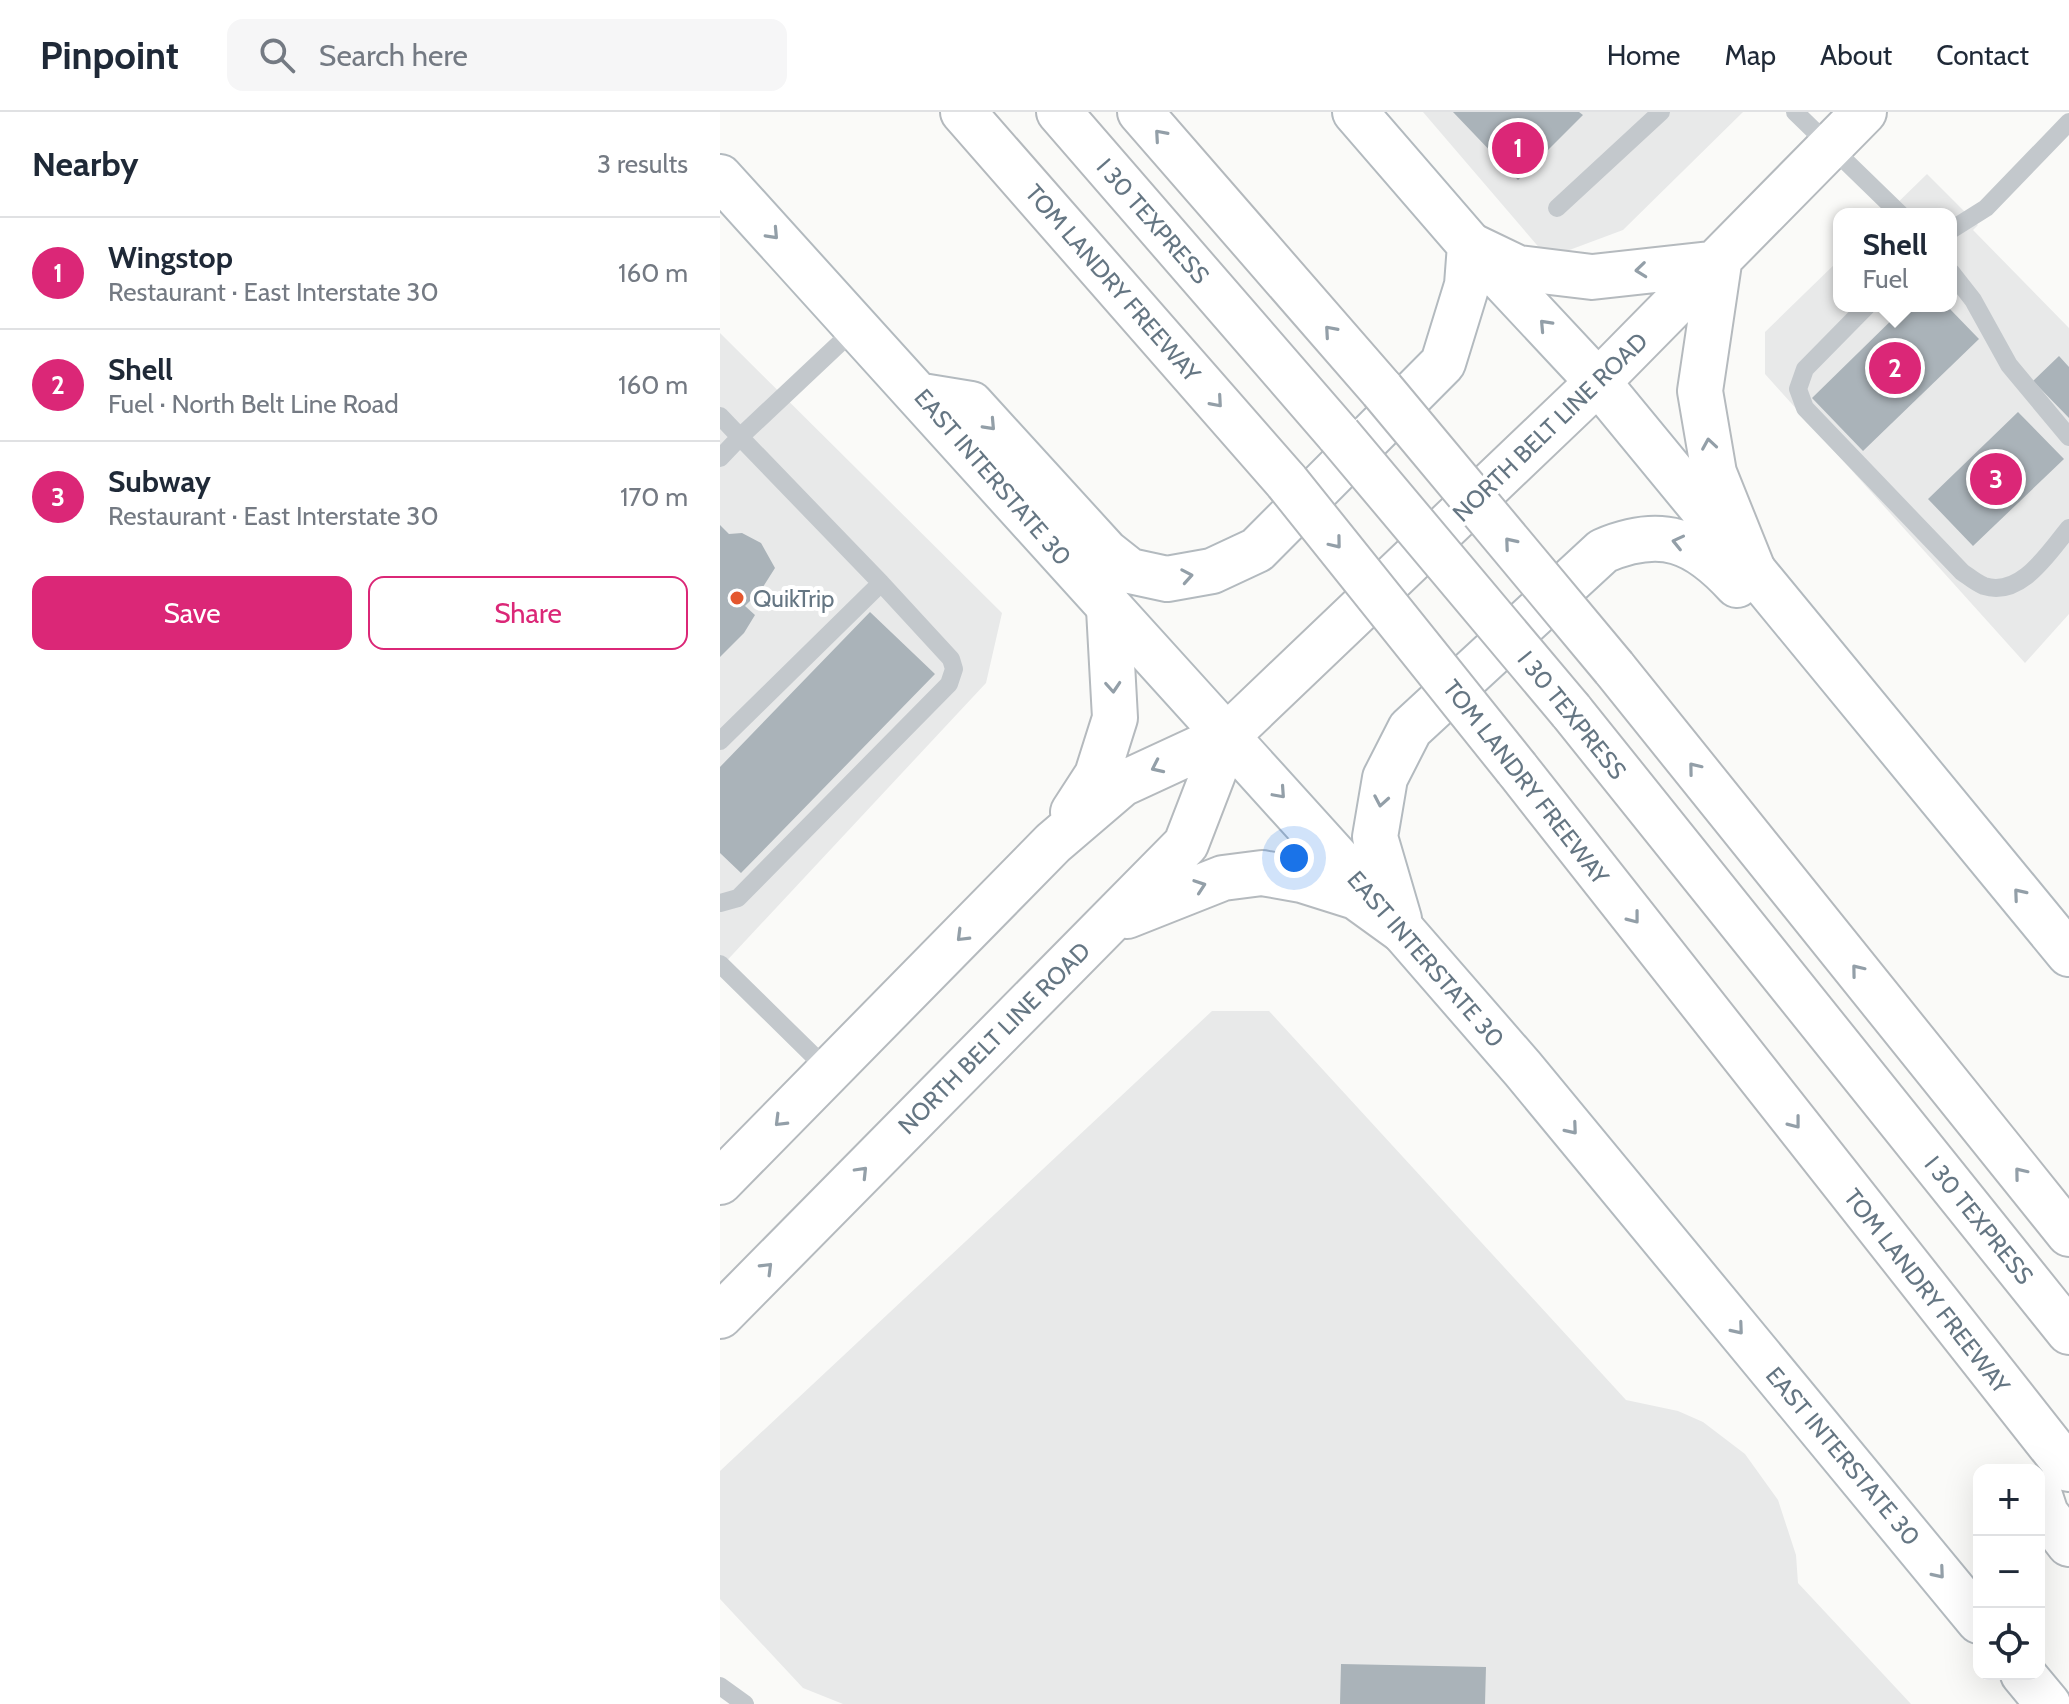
<!DOCTYPE html>
<meta charset="utf-8">
<style>
body{margin:0;font-family:Cabin,sans-serif;background:#f6f6f7;color:#1f2937}
.controls{position:absolute;right:24px;bottom:24px;display:grid;overflow:hidden;border-radius:16px;box-shadow:0 8px 32px #0002}
.controls button{width:72px;height:72px;display:grid;place-items:center;padding:0;border:0;border-bottom:2px solid #e0e1e3;background:#fff;color:#1f2937;font:40px sans-serif}
.you{position:absolute;left:574px;top:746px;width:28px;height:28px;margin:-20px;border:6px solid #fff;border-radius:50%;background:#1a73e8;box-shadow:0 0 0 12px #1a73e833}
.badge{display:grid;place-items:center;width:52px;height:52px;border-radius:50%;background:#db2777;color:#fff;font-size:26px;font-weight:700}
.pin{position:absolute;translate:-50% -50%;border:4px solid #fff;box-shadow:0 2px 8px #0006}
.popup{position:absolute;left:1113px;top:96px;width:124px;height:104px;box-sizing:border-box;display:grid;place-content:center;border-radius:16px;background:#fff;filter:drop-shadow(0 2px 6px #0005);font-size:26px;white-space:nowrap;color:#747a83}
.popup b{font-size:30px;color:#1f2937}
.popup::after{content:'';position:absolute;left:50%;top:100%;margin-left:-16px;border:16px solid transparent;border-top-color:#fff}
.list{margin:0;padding:0;list-style:none}
h2{display:flex;justify-content:space-between;align-items:center;height:104px;margin:0;padding:0 32px;font-size:34px}
h2 small{font-size:26px;font-weight:400;color:#747a83}
.list li{display:grid;grid-template-columns:52px 1fr auto;gap:24px;align-items:center;box-sizing:border-box;height:112px;padding:0 32px;border-top:2px solid #e0e1e3}
.list b{display:block;font-size:30px;white-space:nowrap}
.list p{margin:0;font-size:26px;white-space:nowrap;color:#747a83}
.list em{font-size:26px;font-style:normal;color:#747a83}
.actions{display:flex;gap:16px;padding:24px 32px}
.actions a{flex:1;padding:18px 0;border:2px solid #db2777;border-radius:16px;text-align:center;font-size:28px;color:#db2777}
.actions .main{background:#db2777;color:#fff}
.icon{flex:none;width:44px;height:44px;fill:none;stroke:currentColor;stroke-width:2;stroke-linecap:round;stroke-linejoin:round}
.map{position:relative;flex:none;width:1349px;height:1592px;overflow:hidden}
header{display:flex;align-items:center;gap:48px;box-sizing:border-box;height:112px;padding:0 40px;background:#fff;border-bottom:2px solid #e0e1e3}
header strong{font-size:38px}
nav{display:flex;gap:44px;margin-inline-start:auto;font-size:28px}
.search{width:560px;height:72px;background:#f6f6f7;display:flex;align-items:center;gap:20px;box-sizing:border-box;padding:0 28px;border-radius:16px;color:#747a83;font-size:30px}
main{display:flex}
aside{flex:1;background:#fff}
.map>svg:first-child{display:block}
.built{fill:#e8e9e9}
.building{fill:#aab3b9}
.lines{fill:none;stroke-linecap:round;stroke-linejoin:round}
.secondary-casing{stroke:#b3babf;stroke-width:48}
.primary-casing{stroke:#b5babe;stroke-width:48}
.motorway-casing{stroke:#b4b9bd;stroke-width:48}
.service{stroke:#c3c8cc;stroke-width:18}
.secondary{stroke:#fff;stroke-width:44}
.primary{stroke:#fff;stroke-width:44}
.motorway{stroke:#fff;stroke-width:44}
.motorway-bridge-casing{stroke:#b4b9bd;stroke-width:48;stroke-linecap:butt}
.motorway-bridge{stroke:#fff;stroke-width:44}
.oneway{stroke:#939fa8}
.poi-dot{fill:#e4572e;stroke:#fff;stroke-width:3}
.labels{text-anchor:middle;dominant-baseline:central;stroke-width:8;stroke-linejoin:round;paint-order:stroke}
.street-label{font-size:24px;fill:#657683;stroke:#fff}
.poi-label{font-size:24px;fill:#657683;stroke:#fff;text-anchor:start}
</style>
<header>
<strong>Pinpoint</strong>
<div class="search"><svg class="icon" aria-label="search" viewBox="0 0 24 24"><circle cx="10" cy="10" r="6"/><path d="M15 15l6 6"/></svg>Search here</div>
<nav><a>Home</a><a>Map</a><a>About</a><a>Contact</a></nav>
</header>
<main>
<aside>
<h2>Nearby<small>3 results</small></h2>
<ul class="list">
<li><span class="badge">1</span><div><b>Wingstop</b><p>Restaurant · East Interstate 30</p></div><em>160 m</em></li>
<li><span class="badge">2</span><div><b>Shell</b><p>Fuel · North Belt Line Road</p></div><em>160 m</em></li>
<li><span class="badge">3</span><div><b>Subway</b><p>Restaurant · East Interstate 30</p></div><em>170 m</em></li>
</ul>
<div class="actions"><a class="main">Save</a><a>Share</a></div>
</aside>
<div class="map">
<svg width="1349" height="1592" viewBox="0 0 1349 1592">
<rect width="100%" height="100%" fill="#fafaf8"/>
<path class="built" d="M703 0H1023L903 118 828 146Z
M1207 62 1258 113 1253 118 1349 216V502L1305 551 1045 262V220L1119 148V194H1231V102H1166Z
M0 221 282 501 266 571 0 856Z
M492 899H549L906 1288 958 1299 983 1310 1025 1342 1058 1388 1076 1443 1078 1471 1191 1592H123L83 1576 0 1487V1359Z"/>
<path class="building" d="M733 0H859L863 3 798 68Z
M1186 194H1227L1259 227 1143 339 1092 286Z
M1339 244 1349 255V306L1313 269Z
M1298 300 1344 347 1253 434 1208 387Z
M0 413 9 422 22 421 41 431 55 456 41 478 25 494 35 503 24 521 0 545Z
M150 500 215 562 21 761 0 741V655Z
M621 1552 766 1555 765 1592H620Z"/>
<g class="lines">
<g class="secondary-casing">
<path id="secondary" d="M635 0 750 133 878 270 1349 842
M0 65 683 819 803 957 1259 1509
M202 284 251 292 386 440 410 459 447 467 492 459 537 438 723 251 747 173 750 133
M679 807 655 725 665 666 690 617 883 439C942 414 976 428 1017 473
M1303 1562 1328 1592"/>
</g>
<g class="primary-casing">
<path id="primary" d="M750 133 798 156 872 165 999 151
M999 151 980 279 994 361 1033 458
M353 700 377 663 395 606 389 497
M407 804 503 766 542 761 582 768 636 785 683 819
M0 1070 333 731 402 672 508 623 878 270 1144 0
M0 1204 466 732 508 623"/>
</g>
<g class="motorway-casing">
<path id="motorway" d="M243 0 567 370
M339 0 619 323
M420 0 662 278
M894 556 1349 1122
M851 599 1349 1220
M797 657 1349 1357
M1319 1381 1326 1402 1349 1432"/>
</g>
<path class="service" d="M1075 0 1180 102
M837 96 941 0
M1231 118 1266 96 1349 10
M1231 160 1253 188 1289 253 1349 325
M1147 194 1085 257 1078 277 1085 296 1242 460C1248 464 1256 471 1264 474 1301 486 1329 440 1349 416
M0 304 20 325 138 214
M0 346 20 325 161 471 0 629
M0 791 18 786 229 572 234 557 231 547 161 471
M0 852 109 959
M0 1574 25 1592"/>
<use href="#secondary" class="secondary"/>
<use href="#primary" class="primary"/>
<use href="#motorway" class="motorway"/>
<g class="motorway-bridge-casing">
<path id="motorway-bridge" d="M662 278 894 556
M619 323 851 599
M567 370 797 657"/>
</g>
<use href="#motorway-bridge" class="motorway-bridge"/>
</g>
<defs><path id="oneway-chevron" d="M-2-3.5L2.5 0L-2 3.5" fill="none" stroke-width="1.6" stroke-linecap="round" stroke-linejoin="round" transform="scale(2)"/></defs>
<g class="oneway">
<use href="#oneway-chevron" transform="translate(440 23) rotate(-131)"/>
<use href="#oneway-chevron" transform="translate(53 122) rotate(47)"/>
<use href="#oneway-chevron" transform="translate(921 158) rotate(174)"/>
<use href="#oneway-chevron" transform="translate(825 213) rotate(-133)"/>
<use href="#oneway-chevron" transform="translate(610 219) rotate(-131)"/>
<use href="#oneway-chevron" transform="translate(497 290) rotate(49)"/>
<use href="#oneway-chevron" transform="translate(270 313) rotate(47)"/>
<use href="#oneway-chevron" transform="translate(989 332) rotate(-99)"/>
<use href="#oneway-chevron" transform="translate(958 430) rotate(-167)"/>
<use href="#oneway-chevron" transform="translate(616 431) rotate(51)"/>
<use href="#oneway-chevron" transform="translate(790 431) rotate(-130)"/>
<use href="#oneway-chevron" transform="translate(467 464) rotate(-10)"/>
<use href="#oneway-chevron" transform="translate(393 575) rotate(86)"/>
<use href="#oneway-chevron" transform="translate(437 655) rotate(155)"/>
<use href="#oneway-chevron" transform="translate(974 656) rotate(-129)"/>
<use href="#oneway-chevron" transform="translate(560 681) rotate(48)"/>
<use href="#oneway-chevron" transform="translate(661 689) rotate(100)"/>
<use href="#oneway-chevron" transform="translate(480 774) rotate(-19)"/>
<use href="#oneway-chevron" transform="translate(1299 782) rotate(-130)"/>
<use href="#oneway-chevron" transform="translate(914 806) rotate(52)"/>
<use href="#oneway-chevron" transform="translate(242 824) rotate(135)"/>
<use href="#oneway-chevron" transform="translate(1137 858) rotate(-129)"/>
<use href="#oneway-chevron" transform="translate(60 1009) rotate(135)"/>
<use href="#oneway-chevron" transform="translate(1075 1011) rotate(52)"/>
<use href="#oneway-chevron" transform="translate(852 1017) rotate(50)"/>
<use href="#oneway-chevron" transform="translate(142 1060) rotate(-46)"/>
<use href="#oneway-chevron" transform="translate(1300 1061) rotate(-129)"/>
<use href="#oneway-chevron" transform="translate(47 1156) rotate(-45)"/>
<use href="#oneway-chevron" transform="translate(1018 1217) rotate(50)"/>
<use href="#oneway-chevron" transform="translate(1219 1461) rotate(50)"/>
</g>
<circle class="poi-dot" cx="17" cy="486" r="8"/>
<g class="labels">
<g class="street-label">
<text transform="translate(433 109) rotate(49)">I 30 TEXPRESS</text>
<text transform="translate(393 171) rotate(49)">TOM LANDRY FREEWAY</text>
<text transform="translate(830 315) rotate(-44)">NORTH BELT LINE ROAD</text>
<text transform="translate(273 365) rotate(49)">EAST INTERSTATE 30</text>
<text transform="translate(852 603) rotate(51)">I 30 TEXPRESS</text>
<text transform="translate(806 670) rotate(52)">TOM LANDRY FREEWAY</text>
<text transform="translate(706 847) rotate(49)">EAST INTERSTATE 30</text>
<text transform="translate(274 926) rotate(-45)">NORTH BELT LINE ROAD</text>
<text transform="translate(1259 1108) rotate(51)">I 30 TEXPRESS</text>
<text transform="translate(1207 1179) rotate(52)">TOM LANDRY FREEWAY</text>
<text transform="translate(1123 1344) rotate(50)">EAST INTERSTATE 30</text>
</g>
<g class="poi-label">
<text x="33" y="486">QuikTrip</text>
</g>
</g>
</svg>
<div class="controls">
<button>+</button>
<button>−</button>
<button><svg class="icon" aria-label="locate" viewBox="0 0 24 24"><circle cx="12" cy="12" r="6"/><path d="M12 2v4M12 18v4M2 12h4M18 12h4"/></svg></button>
</div>
<div class="you"></div>
<div class="pin badge" style="left:798px;top:36px">1</div>
<div class="pin badge" style="left:1175px;top:256px">2</div>
<div class="popup"><b>Shell</b>Fuel</div>
<div class="pin badge" style="left:1276px;top:367px">3</div>
</div>
</main>
